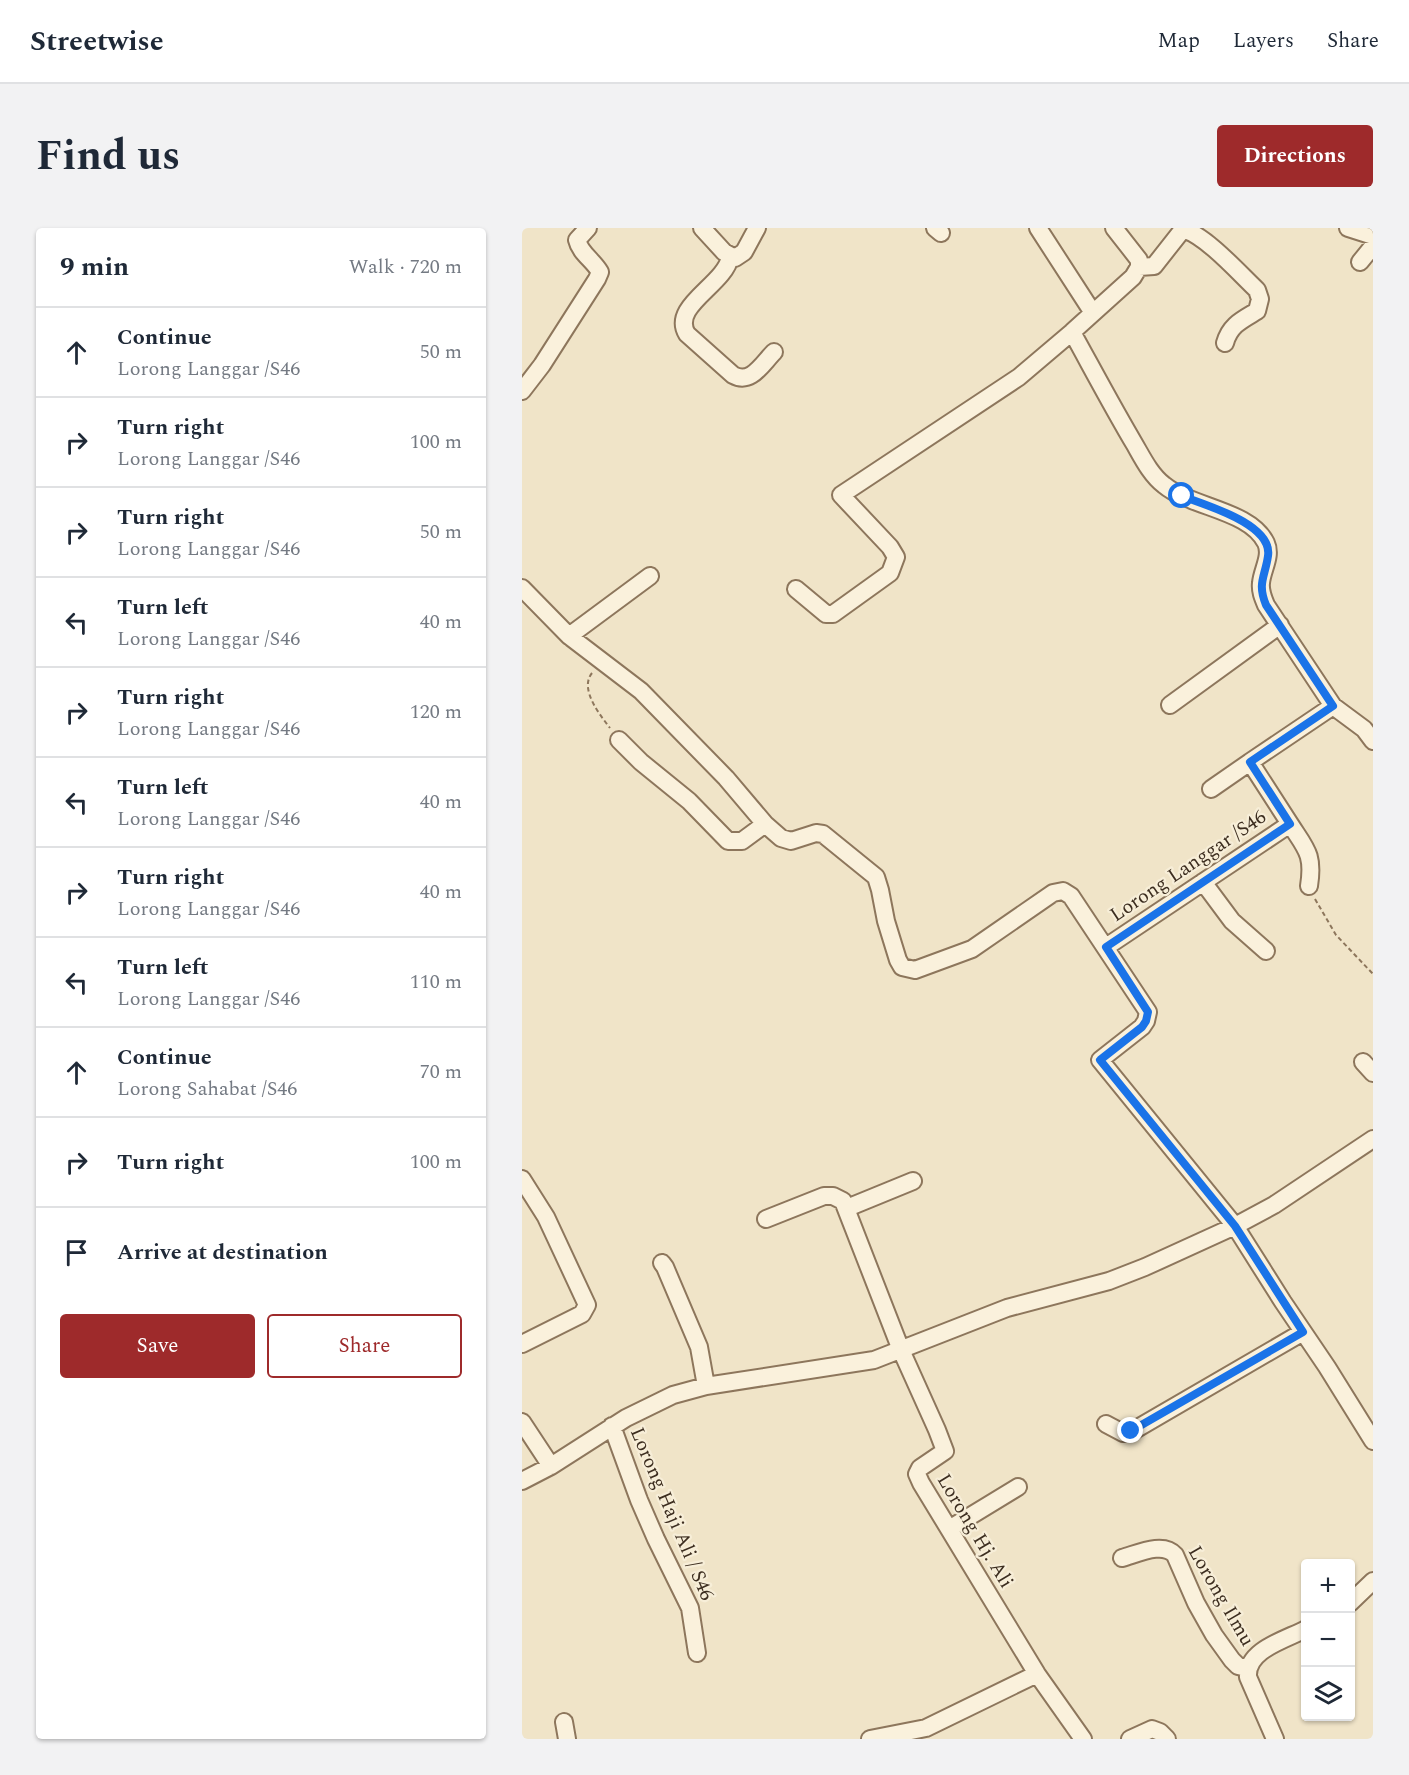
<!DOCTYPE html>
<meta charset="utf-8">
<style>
body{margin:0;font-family:Spectral,serif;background:#f2f2f3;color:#1f2937}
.controls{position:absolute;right:18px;bottom:18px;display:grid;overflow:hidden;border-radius:6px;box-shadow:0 2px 4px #0004}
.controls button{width:54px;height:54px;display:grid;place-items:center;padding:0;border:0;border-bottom:2px solid #e0e1e3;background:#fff;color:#1f2937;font:30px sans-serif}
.stop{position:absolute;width:18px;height:18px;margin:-14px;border:4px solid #1a73e8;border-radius:50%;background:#fff}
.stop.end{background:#1a73e8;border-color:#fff;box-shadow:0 2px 6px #0008}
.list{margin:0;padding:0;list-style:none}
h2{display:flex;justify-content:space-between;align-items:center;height:78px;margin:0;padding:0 24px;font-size:26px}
h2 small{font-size:20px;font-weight:400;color:#747a83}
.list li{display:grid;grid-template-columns:39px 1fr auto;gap:18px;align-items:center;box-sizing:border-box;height:90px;padding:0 24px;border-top:2px solid #e0e1e3}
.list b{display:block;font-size:22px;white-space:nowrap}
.list p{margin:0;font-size:20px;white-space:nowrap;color:#747a83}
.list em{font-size:20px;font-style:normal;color:#747a83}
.actions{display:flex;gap:12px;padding:18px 24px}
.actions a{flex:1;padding:14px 0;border:2px solid #9e2a2b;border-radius:6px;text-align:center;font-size:21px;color:#9e2a2b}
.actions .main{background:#9e2a2b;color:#fff}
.icon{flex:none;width:33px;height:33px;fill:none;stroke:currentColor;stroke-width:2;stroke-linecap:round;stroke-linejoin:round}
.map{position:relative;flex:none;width:851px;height:1511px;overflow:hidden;border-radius:6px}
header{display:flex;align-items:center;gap:36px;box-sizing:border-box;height:84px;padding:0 30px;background:#fff;border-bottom:2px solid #e0e1e3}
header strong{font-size:28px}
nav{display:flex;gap:33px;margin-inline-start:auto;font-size:21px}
.intro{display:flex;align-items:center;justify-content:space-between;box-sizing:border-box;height:144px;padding:0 36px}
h1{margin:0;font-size:42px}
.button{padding:15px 27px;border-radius:6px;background:#9e2a2b;color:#fff;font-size:21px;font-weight:700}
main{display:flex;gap:36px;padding:0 36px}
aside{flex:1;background:#fff;border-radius:6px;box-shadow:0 2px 4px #0004}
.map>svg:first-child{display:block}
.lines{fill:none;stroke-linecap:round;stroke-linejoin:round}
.minor-casing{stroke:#8d765c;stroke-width:20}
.path{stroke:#8d765c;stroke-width:2;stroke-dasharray:4.5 3;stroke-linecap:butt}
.minor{stroke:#faf1dc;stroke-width:16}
.route{stroke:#1a73e8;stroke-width:8}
.labels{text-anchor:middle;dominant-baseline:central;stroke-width:4.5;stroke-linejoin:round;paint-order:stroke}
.street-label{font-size:20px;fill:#3d2e20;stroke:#f7eed8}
</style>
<header>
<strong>Streetwise</strong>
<nav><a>Map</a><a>Layers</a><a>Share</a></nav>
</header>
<div class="intro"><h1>Find us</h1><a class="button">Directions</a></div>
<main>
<aside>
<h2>9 min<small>Walk · 720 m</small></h2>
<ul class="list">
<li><svg class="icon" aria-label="ahead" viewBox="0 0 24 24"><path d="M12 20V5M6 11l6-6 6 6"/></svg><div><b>Continue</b><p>Lorong Langgar /S46</p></div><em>50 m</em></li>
<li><svg class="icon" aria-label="right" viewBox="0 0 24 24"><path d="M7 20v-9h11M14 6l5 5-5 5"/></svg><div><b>Turn right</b><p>Lorong Langgar /S46</p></div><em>100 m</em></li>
<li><svg class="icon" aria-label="right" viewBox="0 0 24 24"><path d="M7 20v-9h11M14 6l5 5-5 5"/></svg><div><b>Turn right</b><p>Lorong Langgar /S46</p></div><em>50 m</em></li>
<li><svg class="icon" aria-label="left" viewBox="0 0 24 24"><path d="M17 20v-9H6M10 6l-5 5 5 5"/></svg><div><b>Turn left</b><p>Lorong Langgar /S46</p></div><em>40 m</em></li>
<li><svg class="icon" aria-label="right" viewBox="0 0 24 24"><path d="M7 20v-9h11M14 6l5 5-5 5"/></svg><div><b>Turn right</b><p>Lorong Langgar /S46</p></div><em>120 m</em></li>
<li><svg class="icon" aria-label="left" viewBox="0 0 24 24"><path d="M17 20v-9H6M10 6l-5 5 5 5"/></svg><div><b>Turn left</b><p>Lorong Langgar /S46</p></div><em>40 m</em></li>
<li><svg class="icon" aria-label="right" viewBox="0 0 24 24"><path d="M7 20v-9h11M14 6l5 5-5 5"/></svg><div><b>Turn right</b><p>Lorong Langgar /S46</p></div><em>40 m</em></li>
<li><svg class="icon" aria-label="left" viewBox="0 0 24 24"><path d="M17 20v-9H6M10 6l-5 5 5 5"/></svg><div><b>Turn left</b><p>Lorong Langgar /S46</p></div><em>110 m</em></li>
<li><svg class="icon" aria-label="ahead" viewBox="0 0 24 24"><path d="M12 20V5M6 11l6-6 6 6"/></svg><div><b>Continue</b><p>Lorong Sahabat /S46</p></div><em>70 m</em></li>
<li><svg class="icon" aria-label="right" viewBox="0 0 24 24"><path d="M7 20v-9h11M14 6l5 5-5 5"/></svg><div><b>Turn right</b></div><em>100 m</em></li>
<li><svg class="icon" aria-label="arrive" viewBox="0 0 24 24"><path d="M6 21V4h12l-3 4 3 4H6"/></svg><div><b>Arrive at destination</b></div></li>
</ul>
<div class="actions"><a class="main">Save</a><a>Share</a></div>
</aside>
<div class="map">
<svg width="851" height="1511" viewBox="0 0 851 1511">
<rect width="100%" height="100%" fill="#f0e4c8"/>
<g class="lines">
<g class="minor-casing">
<path id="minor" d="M180 0 202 24 213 30 222 24 235 0
M413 0 419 5
M516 0 571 85
M826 0 851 8
M208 29C203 57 148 78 165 106L211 147C229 157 240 136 252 124
M838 34 851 18
M617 39 632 38 658 5 663 2C685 9 717 45 735 62L738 71 735 83C720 92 708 97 703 115
M550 104C571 142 591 180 613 217 621 231 629 247 642 257 670 280 728 282 744 315 750 328 740 342 739 355 738 363 741 370 744 377L811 478 728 534 768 596 584 719
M0 163 20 137 75 51 78 44C71 32 58 25 55 12L66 0
M0 360 47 408 119 463 204 550 243 596 259 610 269 613 294 605 301 606 354 649 358 662 364 693 376 732 380 739 393 742 450 721 531 665 541 663 549 668 626 784 624 793 620 799 578 832 713 998 761 1074 805 1139 851 1213
M274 361 304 386H311L368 345 374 329 368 319 319 267 497 149 550 104 611 49 617 39V32L592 0
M47 408 128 348
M648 477 758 397
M811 478 842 501 851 513
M97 512 119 534 167 573 206 613H220L243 596
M689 561 728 534
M768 596C784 621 792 626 787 658
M681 654 710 693 744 723
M841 834 851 845
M0 951 24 989 65 1077 60 1086 0 1116
M325 980 391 953
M244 991 302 968H311L321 973 379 1122 415 1202 423 1223 398 1240 395 1246 399 1255 515 1446 561 1511
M140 1035 143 1039 177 1119 184 1158
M0 1194 29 1238
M584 1196 601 1205 609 1204 781 1104
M90 1198 117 1272 134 1311 168 1380 175 1425
M0 1253 29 1238 104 1190 151 1167 184 1158 352 1132 485 1080 587 1053 623 1039 713 998 752 977 851 911
M427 1301 496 1259
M600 1330C615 1326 641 1313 653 1327L674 1375 692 1407 710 1432 716 1438 725 1440
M828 1375 851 1353
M42 1494 45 1511
M348 1511 404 1500 515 1446
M608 1511 630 1501 638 1504 645 1511
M753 1511 726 1449C724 1422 763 1412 784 1401"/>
</g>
<path class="path" d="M70 445C57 461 78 487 88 500
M793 671 814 707 851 746"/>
<use href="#minor" class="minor"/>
</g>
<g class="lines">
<path class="route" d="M609 1203 781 1104 713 998 578 832 620 799 624 793 626 784 584 719 768 596 728 534 811 478 744 377C735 355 743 349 746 328 751 296 683 277 660 268"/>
</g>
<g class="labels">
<g class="street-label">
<text transform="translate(666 638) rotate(-34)">Lorong Langgar /S46</text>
<text transform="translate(150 1286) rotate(67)">Lorong Haji Ali / S46</text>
<text transform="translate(453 1303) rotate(59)">Lorong Hj. Ali</text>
<text transform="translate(699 1368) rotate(60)">Lorong Ilmu</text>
</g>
</g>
</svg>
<div class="controls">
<button>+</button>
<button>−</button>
<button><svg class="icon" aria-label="layers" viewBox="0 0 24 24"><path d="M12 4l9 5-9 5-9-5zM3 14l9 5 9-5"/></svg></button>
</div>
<div class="stop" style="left:660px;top:268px"></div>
<div class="stop end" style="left:609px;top:1203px"></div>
</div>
</main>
